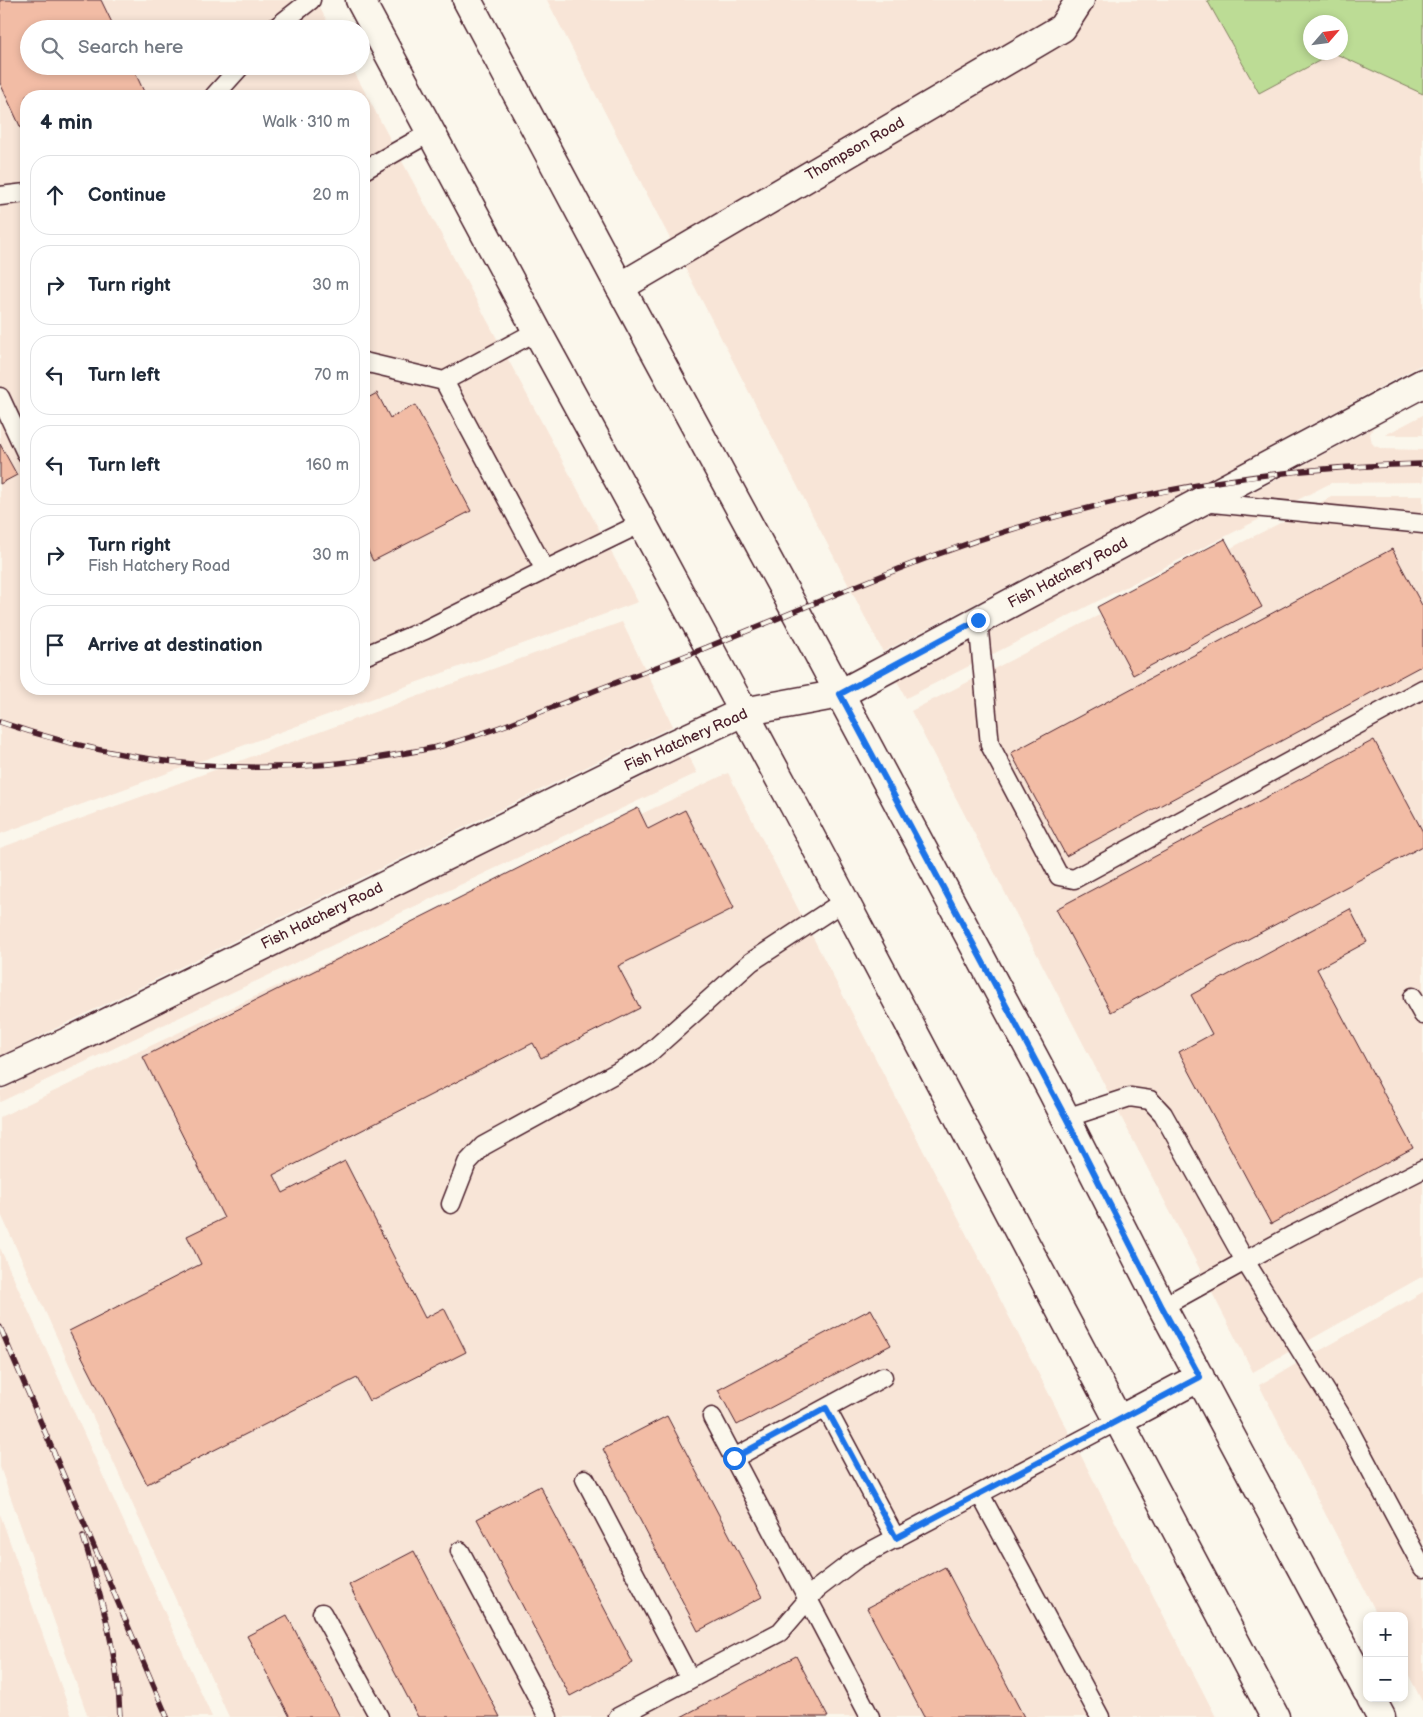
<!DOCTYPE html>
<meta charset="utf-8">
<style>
body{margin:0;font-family:"Balsamiq Sans",sans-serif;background:#f2f2f3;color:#1f2937}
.controls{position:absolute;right:15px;bottom:15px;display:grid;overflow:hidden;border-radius:10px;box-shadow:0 2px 8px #0003}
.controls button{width:45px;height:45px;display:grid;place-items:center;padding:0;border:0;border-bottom:1px solid #e0e1e3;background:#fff;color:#1f2937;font:25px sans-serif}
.compass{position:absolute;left:1303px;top:15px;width:45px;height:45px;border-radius:50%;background:#fff;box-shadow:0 2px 8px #0003;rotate:62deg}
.stop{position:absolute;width:15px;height:15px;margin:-11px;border:4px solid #1a73e8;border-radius:50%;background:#fff}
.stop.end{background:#1a73e8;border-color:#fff;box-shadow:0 1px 5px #0008}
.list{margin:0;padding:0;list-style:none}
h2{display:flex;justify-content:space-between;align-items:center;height:65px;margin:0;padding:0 20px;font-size:21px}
h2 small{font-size:16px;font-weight:400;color:#747a83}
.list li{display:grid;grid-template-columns:32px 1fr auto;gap:15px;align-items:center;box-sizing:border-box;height:80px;margin:0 10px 10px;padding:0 10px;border:1px solid #e0e1e3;border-radius:20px}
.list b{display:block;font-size:19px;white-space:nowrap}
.list p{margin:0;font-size:16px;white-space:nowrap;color:#747a83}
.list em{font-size:16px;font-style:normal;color:#747a83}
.icon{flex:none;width:28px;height:28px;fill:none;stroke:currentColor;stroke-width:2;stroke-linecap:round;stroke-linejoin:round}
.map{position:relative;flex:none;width:1423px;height:1717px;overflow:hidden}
.search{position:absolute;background:#fff;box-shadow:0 2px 8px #0003;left:20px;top:20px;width:350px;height:55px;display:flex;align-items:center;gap:12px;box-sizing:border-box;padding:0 18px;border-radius:28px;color:#747a83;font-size:19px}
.panel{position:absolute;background:#fff;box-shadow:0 2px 8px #0003;left:20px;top:90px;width:350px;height:605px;border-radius:20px}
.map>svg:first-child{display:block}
.built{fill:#f8e5d7;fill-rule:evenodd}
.green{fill:#bcdc95;stroke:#837e60;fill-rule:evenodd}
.building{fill:#f2bca5;stroke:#4a1f2b}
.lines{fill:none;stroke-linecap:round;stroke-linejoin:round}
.lane-casing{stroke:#4a1f2b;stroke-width:21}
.street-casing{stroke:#4a1f2b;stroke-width:31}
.secondary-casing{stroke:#4a1f2b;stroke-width:31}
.primary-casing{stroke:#4a1f2b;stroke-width:31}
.lane{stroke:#fbf7ec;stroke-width:18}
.street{stroke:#fbf7ec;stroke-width:28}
.secondary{stroke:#fbf7ec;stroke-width:28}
.primary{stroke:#fbf7ec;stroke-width:28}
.rail-casing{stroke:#4a1f2b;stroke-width:5.5}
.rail{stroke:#fbf7ec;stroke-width:4;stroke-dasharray:11;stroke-linecap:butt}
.route{stroke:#1a73e8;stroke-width:6}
.labels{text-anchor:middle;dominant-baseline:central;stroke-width:5;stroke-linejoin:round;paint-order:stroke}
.street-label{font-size:15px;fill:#4a1f2b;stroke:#fbf7ec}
</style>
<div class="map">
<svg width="1423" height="1717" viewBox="0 0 1423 1717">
<rect width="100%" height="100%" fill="#fbf7ec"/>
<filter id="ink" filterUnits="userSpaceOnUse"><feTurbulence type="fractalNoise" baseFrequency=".02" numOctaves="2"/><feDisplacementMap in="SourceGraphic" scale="10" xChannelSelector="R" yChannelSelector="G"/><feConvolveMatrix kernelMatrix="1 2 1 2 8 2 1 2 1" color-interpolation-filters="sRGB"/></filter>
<g filter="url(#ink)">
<path class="built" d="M0 0H316L331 29H29V66H351L638 602 0 834ZM26 96H364V689H26Z
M547 0H1207L1259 93 1334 53 1423 94V364L1194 488 883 652Z
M1423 415V435H1385Z
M1373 428 1370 434 1372 443 1375 446 1383 449 1423 450V482L1331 483 906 698 897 681Z
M1333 496H1423V1276L1253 1372 911 711Z
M622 622 673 726 611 755 0 1056V848Z
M688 755 697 773 0 1102V1091Z
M728 773 1216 1717H229L0 1212V1117Z
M0 1248 212 1717H88L0 1467Z
M1423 1292V1700L1422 1701 1404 1666V1616H1378L1259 1385Z
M0 1514 72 1717H0Z"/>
<path class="green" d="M1207 0H1423V94L1334 53 1259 93ZM1310 22H1340V52H1310Z"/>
<path class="building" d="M0 0H101L115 29H29V66H132L146 96H26V139L0 83Z
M377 393 390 418 415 405 471 511 373 561 364 543V400Z
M0 444 17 475 0 484Z
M1225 539 1262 607 1133 675 1097 607Z
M1392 549 1423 607V665L1066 856 1011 753Z
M1374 740 1423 832V846L1111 1012 1056 909Z
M638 808 648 829 685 810 734 908 618 966 640 1008 541 1058 533 1043 274 1175 283 1193 345 1161 425 1318 444 1308 466 1352 369 1401 357 1378 147 1484 69 1331 201 1264 187 1236 224 1218 143 1057Z
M1350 909 1367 942 1317 969 1413 1148 1271 1224 1179 1052 1212 1034 1191 995Z
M871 1309 891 1345 737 1425 718 1390Z
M667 1416 762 1597 698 1631 603 1449Z
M540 1486 633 1663 570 1696 477 1519Z
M414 1551 500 1717H418L349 1585Z
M945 1567 1024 1717H924L867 1608Z
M287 1615 340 1717H290L247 1636Z
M796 1656 828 1717H681Z"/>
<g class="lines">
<g class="lane-casing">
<path id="lane" d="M274 29 311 0
M214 96 241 66
M364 170 431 132
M0 196 26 193
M537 331 444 381 545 570 642 523
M364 362 444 381
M0 397 26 453
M1202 502 1423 524
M978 620 990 745 1059 876 1074 879 1423 689
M364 656 425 630 545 570
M1413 997 1423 1015
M1066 1118 1130 1097 1150 1100 1163 1114 1245 1261 1162 1307
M1423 1169 1293 1235 1245 1261 1345 1422 1423 1568
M451 1204 467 1163 483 1146 616 1073 646 1056 751 962 844 901
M826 1408 896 1539
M712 1417 870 1717
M734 1458 883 1377
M585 1479 690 1679
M980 1494 1100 1717
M460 1551 548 1717
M322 1613 379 1717
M618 1717 780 1632 817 1589 856 1559 1119 1420"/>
</g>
<g class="street-casing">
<path id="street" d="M620 287 1062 28 1080 0"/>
</g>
<g class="secondary-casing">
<path id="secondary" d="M0 1073 78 1037 634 763 743 712 840 694 1423 383"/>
</g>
<g class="primary-casing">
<path id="primary" d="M360 0 537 331 642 523 797 811 1275 1717
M467 0 620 287 795 610 1052 1091 1162 1307 1367 1691
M1119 1420 1200 1377
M1371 1698 1381 1717"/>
</g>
<use href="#lane" class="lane"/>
<use href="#street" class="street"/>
<use href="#secondary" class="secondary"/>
<use href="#primary" class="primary"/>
<g class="rail-casing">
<path id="rail" d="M0 722C129 766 260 780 394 755 411 752 429 749 445 745 497 730 548 709 599 689 636 675 673 661 710 646 783 617 855 585 930 557 1087 499 1255 467 1423 464
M0 1327 167 1717
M83 1536C101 1596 118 1654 120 1717"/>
</g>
<use href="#rail" class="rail"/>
</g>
</g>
<g class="lines" filter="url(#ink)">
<path class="route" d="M734 1458 826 1408 896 1538 1200 1377 1162 1307 1066 1118 840 694 978 620"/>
</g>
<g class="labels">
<g class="street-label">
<text transform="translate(855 149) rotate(-30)">Thompson Road</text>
<text transform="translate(1068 573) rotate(-28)">Fish Hatchery Road</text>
<text transform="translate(686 740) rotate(-24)">Fish Hatchery Road</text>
<text transform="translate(322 916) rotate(-26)">Fish Hatchery Road</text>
</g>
</g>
</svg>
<div class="controls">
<button>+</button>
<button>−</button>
</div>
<svg class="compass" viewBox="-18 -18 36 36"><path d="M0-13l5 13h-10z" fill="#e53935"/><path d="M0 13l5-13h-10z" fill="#747a83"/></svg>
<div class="stop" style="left:734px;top:1458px"></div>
<div class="stop end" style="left:978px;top:620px"></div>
<div class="search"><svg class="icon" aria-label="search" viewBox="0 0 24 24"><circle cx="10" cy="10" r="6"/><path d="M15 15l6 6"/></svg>Search here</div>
<section class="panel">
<h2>4 min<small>Walk · 310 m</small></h2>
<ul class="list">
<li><svg class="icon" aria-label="ahead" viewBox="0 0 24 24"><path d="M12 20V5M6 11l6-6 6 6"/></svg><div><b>Continue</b></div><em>20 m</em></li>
<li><svg class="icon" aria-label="right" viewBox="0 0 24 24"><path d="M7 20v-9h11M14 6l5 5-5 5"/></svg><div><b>Turn right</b></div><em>30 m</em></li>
<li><svg class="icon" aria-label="left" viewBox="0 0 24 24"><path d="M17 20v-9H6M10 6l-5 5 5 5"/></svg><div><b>Turn left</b></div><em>70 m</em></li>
<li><svg class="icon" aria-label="left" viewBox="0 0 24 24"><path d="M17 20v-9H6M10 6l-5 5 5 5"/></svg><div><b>Turn left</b></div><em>160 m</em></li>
<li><svg class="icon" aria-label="right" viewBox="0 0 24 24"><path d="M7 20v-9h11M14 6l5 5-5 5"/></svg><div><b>Turn right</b><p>Fish Hatchery Road</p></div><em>30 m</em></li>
<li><svg class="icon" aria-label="arrive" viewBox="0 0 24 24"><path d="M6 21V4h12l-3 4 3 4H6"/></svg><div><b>Arrive at destination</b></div></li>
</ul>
</section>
</div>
